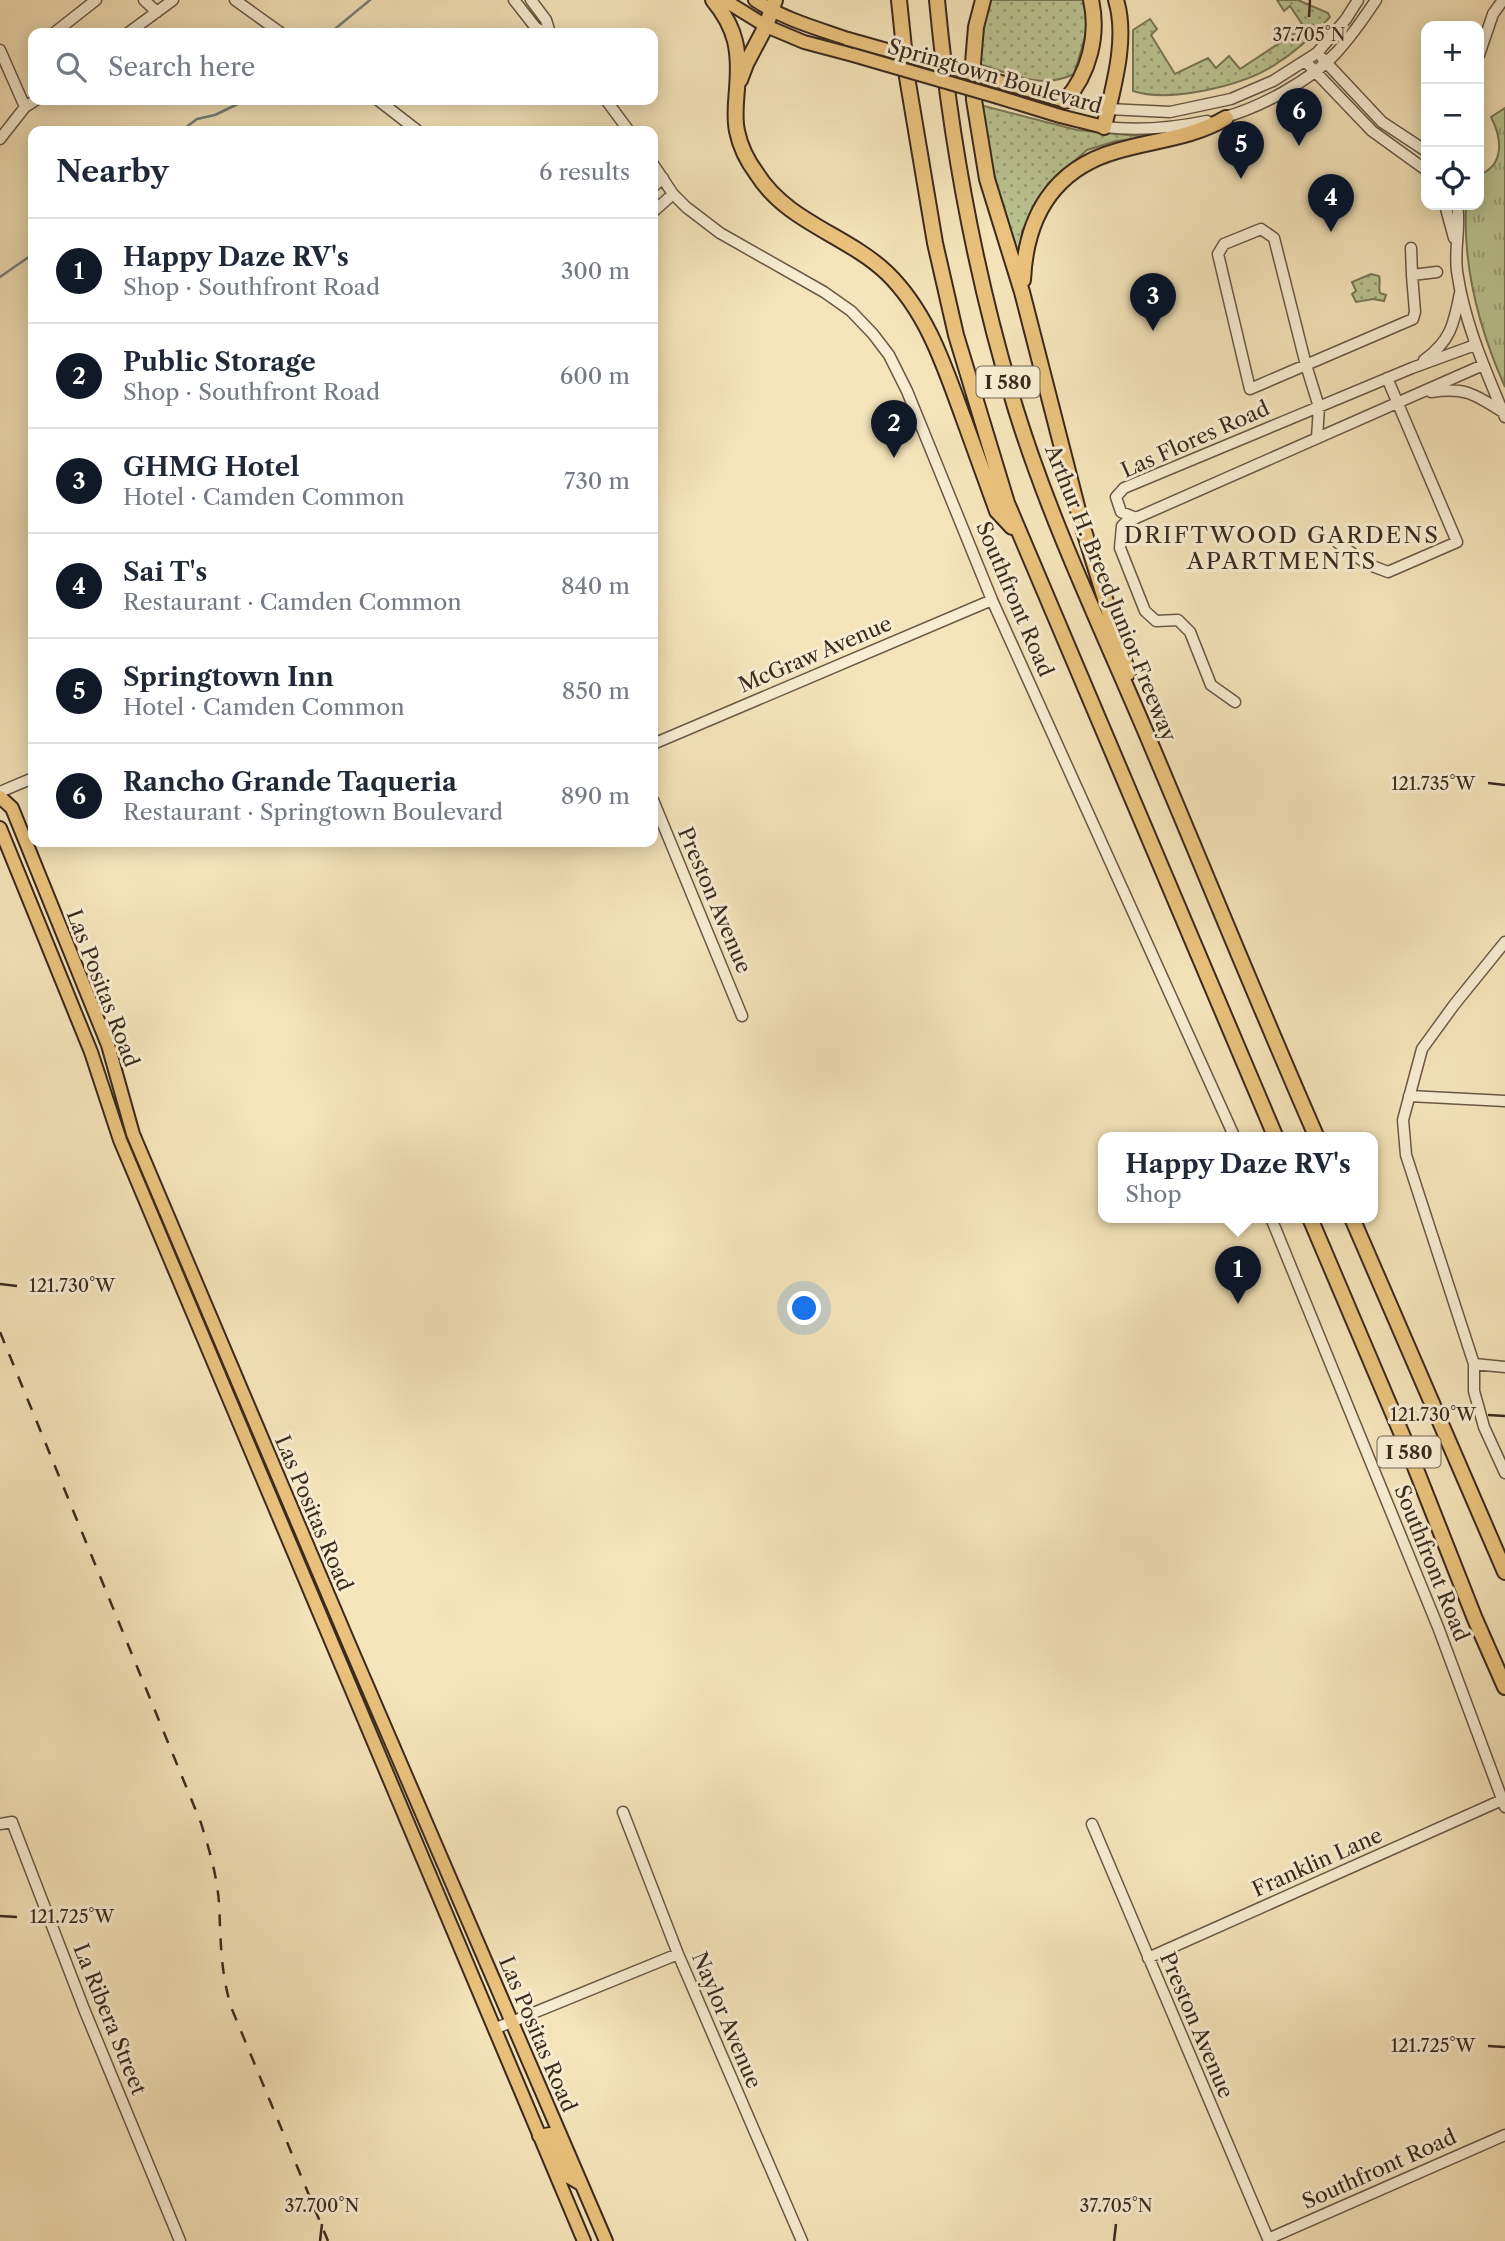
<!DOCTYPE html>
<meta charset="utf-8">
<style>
body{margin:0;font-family:"Libre Caslon Text",serif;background:#f2f2f3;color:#1f2937}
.controls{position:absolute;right:21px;top:21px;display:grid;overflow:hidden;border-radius:14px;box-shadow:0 4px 18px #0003}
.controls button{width:63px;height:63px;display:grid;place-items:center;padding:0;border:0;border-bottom:2px solid #e0e1e3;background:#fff;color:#1f2937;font:35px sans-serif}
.you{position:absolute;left:805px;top:1309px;width:24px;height:24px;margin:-18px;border:5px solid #fff;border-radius:50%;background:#1a73e8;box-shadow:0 0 0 10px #1a73e833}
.badge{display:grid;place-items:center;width:46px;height:46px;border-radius:50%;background:#111827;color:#fff;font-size:23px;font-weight:700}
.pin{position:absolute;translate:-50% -58px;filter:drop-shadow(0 2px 4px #0008)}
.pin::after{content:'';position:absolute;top:37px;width:24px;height:21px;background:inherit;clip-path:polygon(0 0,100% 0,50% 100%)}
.popup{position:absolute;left:1098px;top:1132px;width:280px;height:91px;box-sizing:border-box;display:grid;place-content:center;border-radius:14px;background:#fff;filter:drop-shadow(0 2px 5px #0005);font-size:23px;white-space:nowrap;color:#747a83}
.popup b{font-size:26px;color:#1f2937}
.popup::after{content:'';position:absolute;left:50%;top:100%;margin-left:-14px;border:14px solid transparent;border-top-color:#fff}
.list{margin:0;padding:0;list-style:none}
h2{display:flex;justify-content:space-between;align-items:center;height:91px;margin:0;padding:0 28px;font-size:30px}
h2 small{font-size:23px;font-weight:400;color:#747a83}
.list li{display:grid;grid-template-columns:46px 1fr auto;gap:21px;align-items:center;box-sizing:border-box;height:105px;padding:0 28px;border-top:2px solid #e0e1e3}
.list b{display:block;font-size:26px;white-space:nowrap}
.list p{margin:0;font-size:23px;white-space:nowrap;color:#747a83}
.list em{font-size:23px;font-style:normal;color:#747a83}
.icon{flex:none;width:38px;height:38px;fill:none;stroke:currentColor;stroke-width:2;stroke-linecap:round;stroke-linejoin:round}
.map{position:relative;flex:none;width:1505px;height:2241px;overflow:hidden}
.search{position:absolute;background:#fff;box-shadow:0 4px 18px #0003;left:28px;top:28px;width:630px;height:77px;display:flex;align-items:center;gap:18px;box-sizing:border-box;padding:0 24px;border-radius:14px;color:#747a83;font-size:26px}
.panel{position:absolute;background:#fff;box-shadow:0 4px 18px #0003;left:28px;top:126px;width:630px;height:721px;border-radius:14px}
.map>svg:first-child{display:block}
.grass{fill:url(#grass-dots);stroke:#7a7758;stroke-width:2}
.park{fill:url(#park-tufts);stroke:#7a7758;stroke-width:2}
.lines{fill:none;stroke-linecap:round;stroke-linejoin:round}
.stream{stroke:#78827d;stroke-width:2.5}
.minor-casing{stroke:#6a5846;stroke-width:13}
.major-casing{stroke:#3b2a1f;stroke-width:16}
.highway-casing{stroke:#3b2a1f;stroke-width:18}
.minor{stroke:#f8edd2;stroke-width:10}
.major{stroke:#eac27d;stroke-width:12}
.highway{stroke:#eac27d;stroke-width:14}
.rail{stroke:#3b2a1f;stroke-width:2.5;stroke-dasharray:12 12;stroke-linecap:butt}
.major-bridge-casing{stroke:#3b2a1f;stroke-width:16;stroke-linecap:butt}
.major-bridge{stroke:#eac27d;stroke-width:12}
.ticks{fill:none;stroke:#3b2a1f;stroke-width:2.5}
.labels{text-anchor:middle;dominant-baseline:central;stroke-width:6;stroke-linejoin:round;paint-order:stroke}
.shield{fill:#f8edd2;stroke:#746455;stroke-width:2}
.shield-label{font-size:19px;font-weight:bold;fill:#3b2a1f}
.street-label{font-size:21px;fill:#3b2a1f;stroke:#f8edd2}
.neighbourhood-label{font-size:23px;letter-spacing:2px;fill:#3b2a1f;stroke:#f8edd2}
.ticks-label{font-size:18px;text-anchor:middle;fill:#3b2a1f;stroke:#f8edd2;stroke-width:6;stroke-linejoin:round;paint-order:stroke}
</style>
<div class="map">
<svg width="1505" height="2241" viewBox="0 0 1505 2241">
<defs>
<pattern id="grass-dots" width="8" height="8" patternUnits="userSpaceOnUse" patternTransform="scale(1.75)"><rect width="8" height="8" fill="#bac491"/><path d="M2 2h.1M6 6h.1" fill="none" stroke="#989f76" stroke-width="1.8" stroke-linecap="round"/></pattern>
<pattern id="park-tufts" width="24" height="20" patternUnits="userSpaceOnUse" patternTransform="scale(1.75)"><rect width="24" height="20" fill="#bac491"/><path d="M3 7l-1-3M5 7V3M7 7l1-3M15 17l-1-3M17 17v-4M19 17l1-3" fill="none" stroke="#989f76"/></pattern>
</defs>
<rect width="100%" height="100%" fill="#f5e4ba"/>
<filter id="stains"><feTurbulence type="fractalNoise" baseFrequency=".00286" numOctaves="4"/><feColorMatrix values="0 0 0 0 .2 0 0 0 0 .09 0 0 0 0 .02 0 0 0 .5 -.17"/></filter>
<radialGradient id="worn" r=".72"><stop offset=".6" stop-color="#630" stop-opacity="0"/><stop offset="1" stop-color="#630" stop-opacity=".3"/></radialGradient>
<path class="grass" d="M990 0H1085C1093 23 1080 52 1074 74 1041 90 1012 74 979 64L983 19Z
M1277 0H1298L1328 13 1330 17C1314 35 1294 53 1273 66 1241 86 1169 103 1133 91V30L1150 19 1157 29 1151 35 1175 74 1208 58 1216 68 1229 56 1240 69 1304 27 1290 6 1284 11Z
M980 105 1077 130 1149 137 1116 141 1087 150 1048 184 1022 231 1021 278 997 187Z
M1371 274 1379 276C1381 282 1378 287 1380 293L1386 295 1384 301 1373 299 1356 302 1352 294 1356 291 1352 282Z"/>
<path class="park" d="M1505 108V387C1479 329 1463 268 1466 205H1479V175C1505 165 1502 138 1491 117Z"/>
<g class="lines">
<path class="stream" d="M330 33 370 0
M181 131 197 119 215 115 246 100
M0 277 33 254"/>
<g class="minor-casing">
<path id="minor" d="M144 0 157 12
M235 0 281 33
M514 0 536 28 546 33
M531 0 546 20 550 33
M54 33 96 0
M128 33 173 0
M0 50 25 107
M1479 55 1493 14 1503 0
M1322 58 1382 122 1426 151
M1305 61 1372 131 1426 170
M378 100 418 131
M606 100 629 131
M1065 101 1108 109 1170 112 1231 99 1273 81 1317 53 1346 19 1358 0
M1222 118C1259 108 1310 81 1336 53 1351 37 1364 18 1376 0
M1104 127C1139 131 1173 128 1207 121
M0 139 25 107 36 100
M653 164 673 194 686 207 720 233 824 292 851 311 873 334 889 355 907 391 992 600 1235 1138
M653 187 663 178
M1445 205 1454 238
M1457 205C1461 226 1454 249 1457 271 1464 322 1485 369 1505 417
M653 212 673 194
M1411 248 1412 275
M1475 345 1412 368 1124 488 1116 497 1121 512 1136 518 1483 365
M1424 360C1451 341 1454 323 1460 293
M1431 392C1466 387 1474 394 1503 412
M1317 438 1319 407 1306 365 1274 238 1261 229 1224 244 1218 254 1250 389 1413 319 1415 312 1412 275 1437 272
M1136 518 1126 522 1122 526 1120 548 1145 611 1156 621 1178 620 1190 632 1211 685 1235 702
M1338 543 1367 564 1388 572 1457 542 1387 378
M653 744 992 600
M0 792 33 778
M653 800 742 1016
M1505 942 1454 1005 1422 1049 1403 1120 1406 1155 1474 1364V1391L1484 1427 1505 1473
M1409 1096 1505 1101
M1271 1218 1438 1627 1505 1807
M1474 1364 1505 1367
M623 1812 678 1954 802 2241
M0 1824 12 1822 84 2009 180 2241
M1092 1824 1269 2241
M1148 1958 1502 1800
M494 2029 678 1954
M1268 2239 1505 2135"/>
</g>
<g class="major-casing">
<path id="major" d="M724 0 766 26 804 42 853 55
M755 0C783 19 816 28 848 39
M994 80 1065 101
M998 97 1060 116 1104 127
M0 797 12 808 108 1045 133 1134 347 1639 606 2241
M0 828 91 1052 120 1140 584 2241
M539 2136 550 2134 569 2177 581 2184"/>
</g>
<g class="highway-casing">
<path id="highway" d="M713 0C737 29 740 52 737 89 736 103 734 117 737 131 740 146 748 162 757 174 787 222 847 235 887 273 927 312 944 365 963 417 974 448 986 480 997 511L1012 527
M899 0 907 77 935 243 956 335 1007 503 1276 1138
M937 0C950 139 975 276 1016 410 1052 526 1105 635 1152 747 1207 877 1260 1008 1317 1138
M983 0 976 27 973 63 974 100 987 179 1022 292 1080 518 1128 673
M740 80 746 64 766 26 775 0
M1065 101C1089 74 1099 35 1091 0
M1104 127C1113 88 1128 39 1116 0
M1023 280C1026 217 1053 169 1117 151 1154 140 1192 138 1226 118
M1310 1218 1406 1444 1475 1619 1505 1687
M1352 1218 1505 1572"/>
</g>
<use href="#minor" class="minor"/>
<use href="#major" class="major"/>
<use href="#highway" class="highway"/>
<path class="rail" d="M0 1332 201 1823C209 1849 217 1875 219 1903 221 1941 220 1969 231 2007L328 2241"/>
<g class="major-bridge-casing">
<path id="major-bridge" d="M848 39 994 80
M853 55 998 97"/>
</g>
<use href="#major-bridge" class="major-bridge"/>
</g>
<path class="ticks" d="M1309 17 1310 0M1488 783 1505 785M0 1284 17 1286M1488 1415 1505 1416M0 1916 17 1917M1488 2046 1505 2047M320 2241 322 2224M1114 2241 1116 2224"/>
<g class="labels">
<g class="shield">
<rect x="976.5" y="366.5" width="63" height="31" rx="5"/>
<rect x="1377.5" y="1436.5" width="63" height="31" rx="5"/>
</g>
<g class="shield-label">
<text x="1008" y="382">I 580</text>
<text x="1409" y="1452">I 580</text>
</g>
<g class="street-label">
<text transform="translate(995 76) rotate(16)">Springtown Boulevard</text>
<text transform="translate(1195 439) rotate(-24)">Las Flores Road</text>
<text transform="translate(1111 593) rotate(68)">Arthur H. Breed Junior Freeway</text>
<text transform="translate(1015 599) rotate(67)">Southfront Road</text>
<text transform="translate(815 654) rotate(-23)">McGraw Avenue</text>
<text transform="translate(715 900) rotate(67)">Preston Avenue</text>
<text transform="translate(103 988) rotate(69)">Las Positas Road</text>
<text transform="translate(314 1513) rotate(67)">Las Positas Road</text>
<text transform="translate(1432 1563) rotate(68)">Southfront Road</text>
<text transform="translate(1317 1862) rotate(-24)">Franklin Lane</text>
<text transform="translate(110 2019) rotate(68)">La Ribera Street</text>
<text transform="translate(727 2020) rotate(67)">Naylor Avenue</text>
<text transform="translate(1197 2025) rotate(67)">Preston Avenue</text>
<text transform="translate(538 2034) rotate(67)">Las Positas Road</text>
<text transform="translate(1379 2169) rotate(-24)">Southfront Road</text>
</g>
<g class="neighbourhood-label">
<text x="1282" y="535">DRIFTWOOD GARDENS<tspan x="1282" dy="26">APARTMENTS</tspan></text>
</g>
</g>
<g class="ticks-label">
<text x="1309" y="41">37.705°N</text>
<text x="1433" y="790">121.735°W</text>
<text x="72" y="1292">121.730°W</text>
<text x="1433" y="1421">121.730°W</text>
<text x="72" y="1923">121.725°W</text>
<text x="1433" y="2052">121.725°W</text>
<text x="322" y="2212">37.700°N</text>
<text x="1116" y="2212">37.705°N</text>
</g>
<rect width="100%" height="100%" filter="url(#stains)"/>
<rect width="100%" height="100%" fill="url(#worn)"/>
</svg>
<div class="controls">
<button>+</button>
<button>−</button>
<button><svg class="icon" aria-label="locate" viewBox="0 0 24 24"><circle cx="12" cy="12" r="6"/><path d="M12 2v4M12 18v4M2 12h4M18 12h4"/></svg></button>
</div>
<div class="you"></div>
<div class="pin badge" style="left:1238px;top:1304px">1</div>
<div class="popup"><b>Happy Daze RV's</b>Shop</div>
<div class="pin badge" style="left:894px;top:458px">2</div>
<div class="pin badge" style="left:1153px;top:331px">3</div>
<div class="pin badge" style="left:1331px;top:232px">4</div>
<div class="pin badge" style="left:1241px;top:179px">5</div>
<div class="pin badge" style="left:1299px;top:146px">6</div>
<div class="search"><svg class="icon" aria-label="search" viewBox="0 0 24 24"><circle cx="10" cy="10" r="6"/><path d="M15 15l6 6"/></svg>Search here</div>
<section class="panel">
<h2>Nearby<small>6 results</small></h2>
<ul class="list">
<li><span class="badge">1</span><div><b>Happy Daze RV's</b><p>Shop · Southfront Road</p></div><em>300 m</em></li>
<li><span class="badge">2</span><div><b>Public Storage</b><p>Shop · Southfront Road</p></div><em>600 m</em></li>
<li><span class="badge">3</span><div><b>GHMG Hotel</b><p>Hotel · Camden Common</p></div><em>730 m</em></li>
<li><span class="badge">4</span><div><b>Sai T's</b><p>Restaurant · Camden Common</p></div><em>840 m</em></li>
<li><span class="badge">5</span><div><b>Springtown Inn</b><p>Hotel · Camden Common</p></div><em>850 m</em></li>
<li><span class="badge">6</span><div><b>Rancho Grande Taqueria</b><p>Restaurant · Springtown Boulevard</p></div><em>890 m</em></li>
</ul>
</section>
</div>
